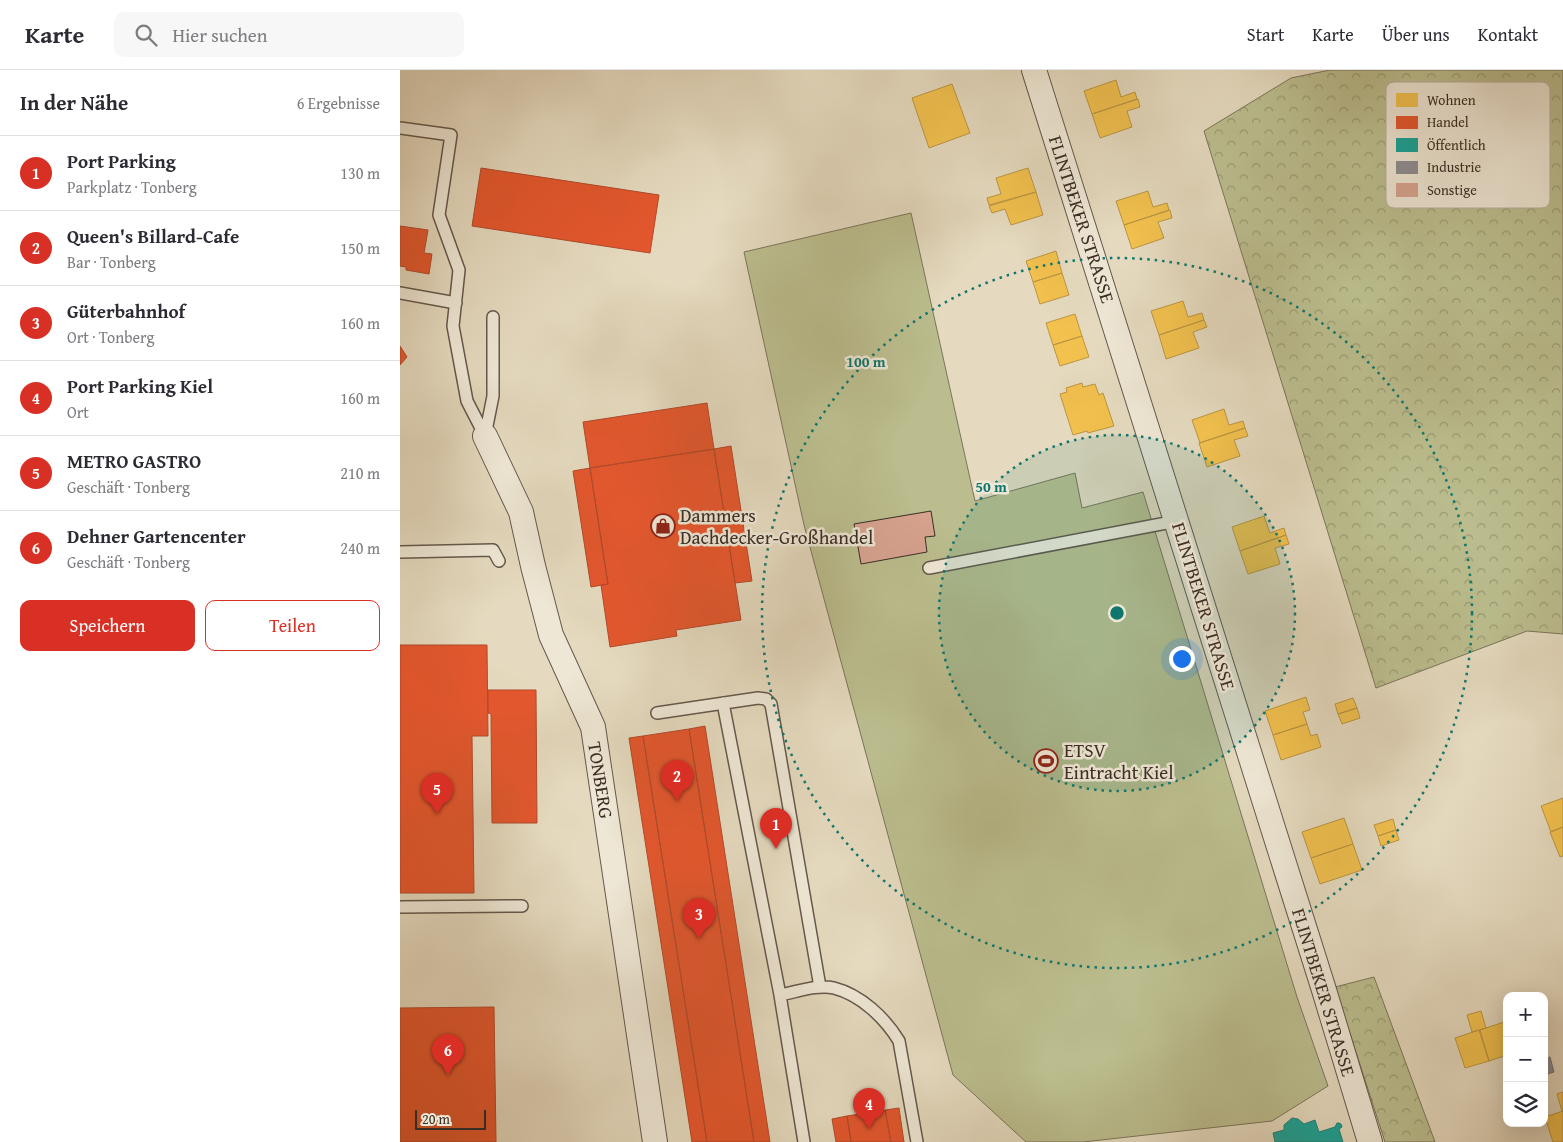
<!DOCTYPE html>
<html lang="de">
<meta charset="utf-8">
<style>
body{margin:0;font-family:"Gentium Book Plus",serif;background:#f7f7f7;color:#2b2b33}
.controls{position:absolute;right:15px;bottom:15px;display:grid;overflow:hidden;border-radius:10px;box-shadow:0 5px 20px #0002}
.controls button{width:45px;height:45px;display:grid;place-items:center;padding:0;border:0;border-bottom:1px solid #e1e1e2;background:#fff;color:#2b2b33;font:25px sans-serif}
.scale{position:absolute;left:15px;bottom:12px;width:71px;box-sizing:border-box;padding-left:5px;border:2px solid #3a2d25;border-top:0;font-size:14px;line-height:18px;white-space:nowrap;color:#3a2d25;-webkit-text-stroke:4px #eee7d5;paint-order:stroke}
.you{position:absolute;left:781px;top:588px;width:18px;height:18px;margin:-12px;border:4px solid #fff;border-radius:50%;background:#1a73e8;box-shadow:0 0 0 8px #1a73e833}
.badge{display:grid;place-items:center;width:32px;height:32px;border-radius:50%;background:#d93025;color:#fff;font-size:16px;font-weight:700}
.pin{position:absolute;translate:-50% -41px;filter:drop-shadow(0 1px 2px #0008)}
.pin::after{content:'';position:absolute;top:26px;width:18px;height:15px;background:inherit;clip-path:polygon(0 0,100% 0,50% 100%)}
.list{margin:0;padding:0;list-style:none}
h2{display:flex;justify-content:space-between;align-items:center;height:65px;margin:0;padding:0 20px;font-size:21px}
h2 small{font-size:16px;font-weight:400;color:#7c7c81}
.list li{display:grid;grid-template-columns:32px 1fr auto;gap:15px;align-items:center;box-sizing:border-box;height:75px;padding:0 20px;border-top:1px solid #e1e1e2}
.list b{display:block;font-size:19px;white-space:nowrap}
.list p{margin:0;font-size:16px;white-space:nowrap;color:#7c7c81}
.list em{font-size:16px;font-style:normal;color:#7c7c81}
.actions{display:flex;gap:10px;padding:15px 20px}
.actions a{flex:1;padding:11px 0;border:1px solid #d93025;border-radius:10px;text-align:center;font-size:18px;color:#d93025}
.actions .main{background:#d93025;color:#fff}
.icon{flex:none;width:28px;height:28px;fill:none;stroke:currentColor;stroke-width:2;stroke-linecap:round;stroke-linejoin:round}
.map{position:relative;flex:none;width:1163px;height:1072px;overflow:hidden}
header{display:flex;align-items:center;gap:30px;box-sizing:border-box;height:70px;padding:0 25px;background:#fff;border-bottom:1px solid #e1e1e2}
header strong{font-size:24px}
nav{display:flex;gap:28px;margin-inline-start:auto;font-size:18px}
.search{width:350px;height:45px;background:#f7f7f7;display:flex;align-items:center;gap:12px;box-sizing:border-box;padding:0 18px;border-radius:10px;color:#7c7c81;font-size:19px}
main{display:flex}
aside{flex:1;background:#fff}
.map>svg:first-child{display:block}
.forest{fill:url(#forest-crowns);stroke:#7a755a}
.garden{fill:#bbbd8e;stroke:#7a755a}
.homes{fill:#f2c14e;stroke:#bb9542}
.shops{fill:#e4572e;stroke:#b14a2b}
.public{fill:#17a398;stroke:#228076}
.industry{fill:#8d8d92;stroke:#747071}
.building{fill:#d7a390;stroke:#3a2d25}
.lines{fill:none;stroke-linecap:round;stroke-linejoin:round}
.service-casing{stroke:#65584c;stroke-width:14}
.minor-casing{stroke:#65584c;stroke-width:26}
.service{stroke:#eee7d5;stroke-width:11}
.minor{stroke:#eee7d5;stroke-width:24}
.ring{fill:none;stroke:#0f766e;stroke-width:2.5;stroke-dasharray:2.5 5}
.labels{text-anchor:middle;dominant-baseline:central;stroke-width:5;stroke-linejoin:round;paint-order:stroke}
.street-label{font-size:19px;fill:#3a2d25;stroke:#eee7d5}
.poi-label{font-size:19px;fill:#3a2d25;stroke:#eee7d5;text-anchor:start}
.key{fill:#eee7d5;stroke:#b8afa0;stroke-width:1}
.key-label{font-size:14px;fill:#3a2d25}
.centre{fill:#0f766e;stroke:#eee7d5;stroke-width:2.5}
.ring-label{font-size:15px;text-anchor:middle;font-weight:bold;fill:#0f766e;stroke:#eee7d5;stroke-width:5;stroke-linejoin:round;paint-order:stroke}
</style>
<header>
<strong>Karte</strong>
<div class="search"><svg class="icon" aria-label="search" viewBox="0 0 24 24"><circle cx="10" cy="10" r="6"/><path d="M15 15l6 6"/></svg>Hier suchen</div>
<nav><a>Start</a><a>Karte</a><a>Über uns</a><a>Kontakt</a></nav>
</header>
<main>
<aside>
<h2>In der Nähe<small>6 Ergebnisse</small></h2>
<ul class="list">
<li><span class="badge">1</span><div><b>Port Parking</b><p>Parkplatz · Tonberg</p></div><em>130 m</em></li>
<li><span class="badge">2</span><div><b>Queen's Billard-Cafe</b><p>Bar · Tonberg</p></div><em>150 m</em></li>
<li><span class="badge">3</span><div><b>Güterbahnhof</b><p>Ort · Tonberg</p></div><em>160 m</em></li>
<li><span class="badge">4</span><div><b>Port Parking Kiel</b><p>Ort</p></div><em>160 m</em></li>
<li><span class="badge">5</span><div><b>METRO GASTRO</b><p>Geschäft · Tonberg</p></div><em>210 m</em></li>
<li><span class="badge">6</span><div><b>Dehner Gartencenter</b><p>Geschäft · Tonberg</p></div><em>240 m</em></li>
</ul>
<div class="actions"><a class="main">Speichern</a><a>Teilen</a></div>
</aside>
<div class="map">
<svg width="1163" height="1072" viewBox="0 0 1163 1072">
<defs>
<pattern id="forest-crowns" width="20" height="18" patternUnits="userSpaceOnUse" patternTransform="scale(1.25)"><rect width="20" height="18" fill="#bbbd8e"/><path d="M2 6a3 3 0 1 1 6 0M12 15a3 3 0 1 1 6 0" fill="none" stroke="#999a74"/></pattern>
</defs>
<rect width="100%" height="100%" fill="#e5dabf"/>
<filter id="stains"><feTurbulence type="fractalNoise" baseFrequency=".004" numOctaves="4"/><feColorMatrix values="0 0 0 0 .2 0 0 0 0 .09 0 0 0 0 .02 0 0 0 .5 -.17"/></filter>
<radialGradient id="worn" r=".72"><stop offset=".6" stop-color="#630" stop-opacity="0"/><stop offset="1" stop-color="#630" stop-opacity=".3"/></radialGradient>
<path class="forest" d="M930 0H1163V564L1127 561 976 618 804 61 891 8Z
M974 907 1035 1072H985L935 917Z"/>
<path class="garden" d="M511 143 575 431 675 403 682 438 743 422 897 927 928 1016 872 1051 683 1072H626L553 1005 404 455 344 182Z"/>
<path class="homes" d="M716 10 721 27 735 22 737 29 692 44 684 21Z
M552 14 570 63 529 78 512 28Z
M738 29 740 37 727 41 732 57 700 68 692 44Z
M628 98 636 122 589 135 587 128 601 124 596 108Z
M748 121 753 137 767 133 769 140 724 155 716 131Z
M636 122 643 145 611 155 605 139 592 143 589 136Z
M770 140 772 148 758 152 764 168 732 179 724 155Z
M656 181 662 203 633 212 626 191Z
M662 203 669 225 640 234 633 212Z
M783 231 788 247 802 243 804 250 759 265 751 241Z
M675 244 682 266 653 275 646 253Z
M804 250 807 257 793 262 799 278 766 289 759 265Z
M682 266 689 287 660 296 653 275Z
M682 313 683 317 695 314 699 325 703 323 714 356 688 363 687 361 673 365 660 324 667 322 666 318Z
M824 339 829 355 843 351 845 358 800 373 792 350Z
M845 358 848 366 834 370 840 386 807 397 799 373Z
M864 446 870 463 884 458 886 465 840 481 832 457Z
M886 465 889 474 875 478 880 494 848 504 840 481Z
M906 627 910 640 903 642 907 654 873 665 865 641Z
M953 628 957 638 938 644 935 634Z
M957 638 960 648 942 654 938 644Z
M907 654 911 666 917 664 921 677 881 690 873 665Z
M1163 728V757L1151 762 1141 736Z
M944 748 953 774 911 788 902 762Z
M993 749 996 760 978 766 974 755Z
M1163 757V786L1160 787 1150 762Z
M996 760 999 770 981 776 978 766Z
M953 774 962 800 920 814 911 788Z
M1081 941 1086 958 1072 962 1067 945Z
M1104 952 1107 963V985L1089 991 1080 960Z
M1079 960 1089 991 1065 998 1055 968Z
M1163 1022V1041H1162L1157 1024Z
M1163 1041V1072H1153L1145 1047Z"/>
<path class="shops" d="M81 98 259 125 250 183 72 156Z
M0 156 28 160 24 183 32 184 29 204 6 200V197L0 196Z
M0 276 7 287 0 295Z
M307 333 314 379 190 398 183 352Z
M331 376 352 511 335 513 314 379Z
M314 379 341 550 276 560 277 566 210 577 201 515 208 514 190 398Z
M190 398 208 514 191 517 173 401Z
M0 575H87L88 666H72L74 823H0Z
M88 620H136L137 753H92L91 644 88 643Z
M305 656 370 1072H354L289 659Z
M289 659 354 1072H307L243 666Z
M243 666 307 1072H292L229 668Z
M94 937 96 1072H0V938Z
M499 1038 504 1072H491L485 1040Z
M485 1040 491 1072H451L447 1046Z
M447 1046 451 1072H436L432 1049Z"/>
<path class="public" d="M892 1048 898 1049 904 1054 915 1050 919 1062 935 1057 937 1053H939L941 1054 942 1057 939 1059 943 1072H875L873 1063 884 1060V1055Z"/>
<path class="industry" d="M1150 987 1154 1002 1144 1005V989Z"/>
<path class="building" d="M531 441 535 466 525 467 527 482 461 494 454 454Z"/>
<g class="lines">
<g class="service-casing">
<path id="service" d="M0 58 51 65 39 145 59 200 53 256 67 331 85 366
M0 223 56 233
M85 366 93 326V247
M0 482 93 480 99 491
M529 498 777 451
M323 633 380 925
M257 643 358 628 366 629 371 634 420 917
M0 837 122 836
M404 1072 380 925C396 922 418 914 434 918 461 925 485 948 499 971L517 1072"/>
</g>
<g class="minor-casing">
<path id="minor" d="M634 0 924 920 970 1072
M85 366 121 442 133 496 151 565 193 657 255 1072"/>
</g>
<use href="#service" class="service"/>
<use href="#minor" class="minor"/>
</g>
<circle cx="717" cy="543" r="178" fill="#0f766e" fill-opacity=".12"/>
<g class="ring">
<circle cx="717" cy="543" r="178"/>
<circle cx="717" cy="543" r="355"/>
</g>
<defs>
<g id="shop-ring" transform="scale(1.25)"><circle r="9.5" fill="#eee7d5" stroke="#8f2418" stroke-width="1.5"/><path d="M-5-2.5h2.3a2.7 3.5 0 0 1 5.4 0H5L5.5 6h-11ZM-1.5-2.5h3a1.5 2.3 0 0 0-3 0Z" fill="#8f2418"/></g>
<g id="stadium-ring" transform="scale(1.25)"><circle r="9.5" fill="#eee7d5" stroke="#8f2418" stroke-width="1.5"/><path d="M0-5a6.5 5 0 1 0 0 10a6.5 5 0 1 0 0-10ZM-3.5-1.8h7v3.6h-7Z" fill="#8f2418"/></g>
</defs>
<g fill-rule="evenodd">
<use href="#shop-ring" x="263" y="456"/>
<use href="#stadium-ring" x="646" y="691"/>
</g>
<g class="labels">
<g class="street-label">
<text transform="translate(682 149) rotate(72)">FLINTBEKER STRASSE</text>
<text transform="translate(804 536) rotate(73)">FLINTBEKER STRASSE</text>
<text transform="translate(201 710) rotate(81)">TONBERG</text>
<text transform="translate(924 922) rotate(73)">FLINTBEKER STRASSE</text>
</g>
<g class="poi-label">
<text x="280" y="445">Dammers<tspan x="280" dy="22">Dachdecker-Großhandel</tspan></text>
<text x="664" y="680">ETSV<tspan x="664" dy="22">Eintracht Kiel</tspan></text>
</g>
</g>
<rect x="986" y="12" width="164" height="126" rx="8" class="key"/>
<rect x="996" y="23" width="22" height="14" fill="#f2c14e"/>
<rect x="996" y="46" width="22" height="13" fill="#e4572e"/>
<rect x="996" y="68" width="22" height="14" fill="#17a398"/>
<rect x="996" y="91" width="22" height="13" fill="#8d8d92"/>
<rect x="996" y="113" width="22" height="14" fill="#d7a390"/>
<g class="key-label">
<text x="1027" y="35">Wohnen</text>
<text x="1027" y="57">Handel</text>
<text x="1027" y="80">Öffentlich</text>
<text x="1027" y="102">Industrie</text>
<text x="1027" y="125">Sonstige</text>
</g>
<circle cx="717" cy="543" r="8" class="centre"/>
<g class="ring-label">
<text x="466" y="297">100 m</text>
<text x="591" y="422">50 m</text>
</g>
<rect width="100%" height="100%" filter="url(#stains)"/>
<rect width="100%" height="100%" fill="url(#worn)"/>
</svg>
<div class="controls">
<button>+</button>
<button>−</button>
<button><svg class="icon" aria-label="layers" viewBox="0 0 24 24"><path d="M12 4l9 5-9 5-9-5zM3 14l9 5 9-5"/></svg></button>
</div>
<div class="scale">20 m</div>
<div class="you"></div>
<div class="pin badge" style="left:376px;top:779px">1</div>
<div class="pin badge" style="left:277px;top:731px">2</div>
<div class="pin badge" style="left:299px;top:869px">3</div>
<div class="pin badge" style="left:469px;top:1059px">4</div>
<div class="pin badge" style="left:37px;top:744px">5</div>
<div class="pin badge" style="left:48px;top:1005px">6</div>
</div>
</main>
